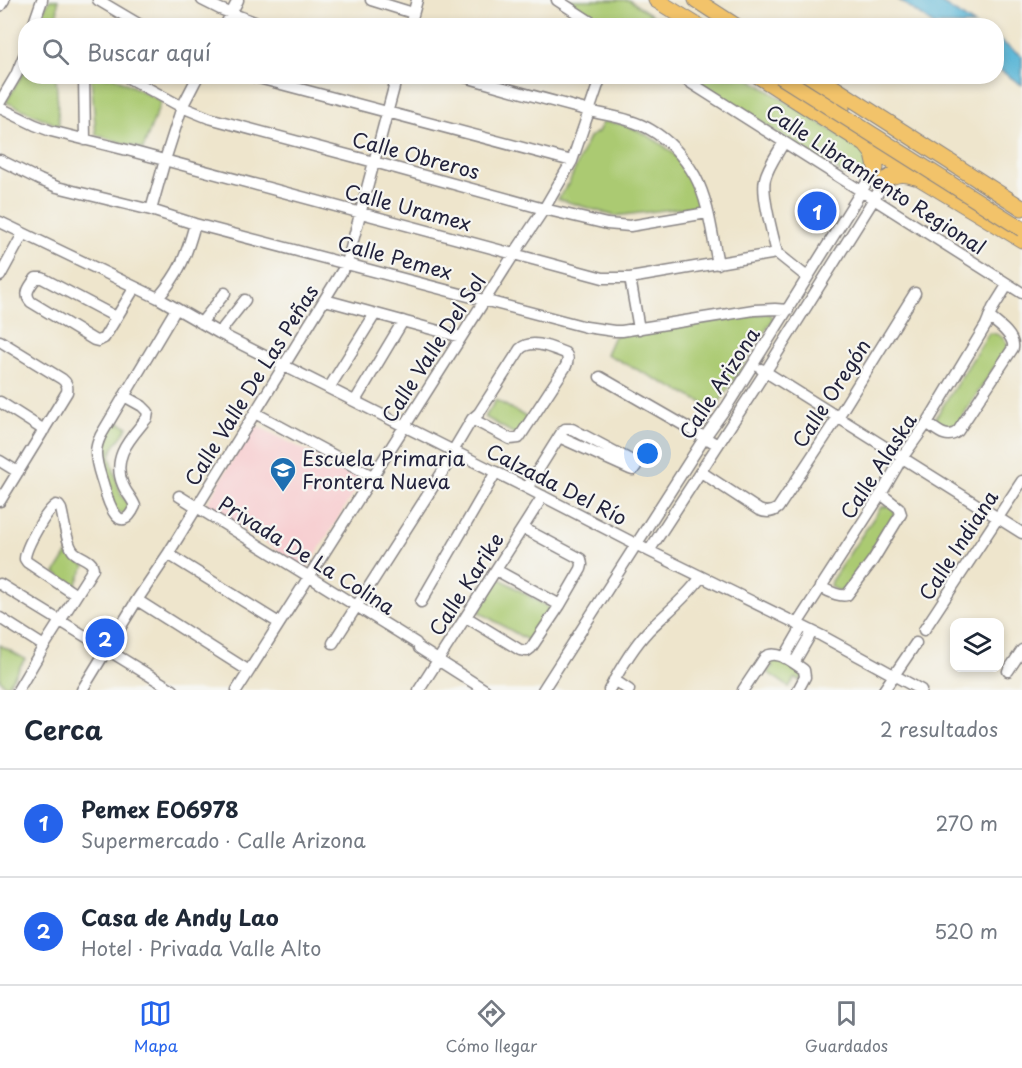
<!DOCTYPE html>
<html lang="es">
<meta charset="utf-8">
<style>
body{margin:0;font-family:"Playpen Sans",sans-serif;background:#f6f6f7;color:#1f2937}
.controls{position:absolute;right:18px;bottom:18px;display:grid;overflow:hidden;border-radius:12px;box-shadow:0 3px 9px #0003}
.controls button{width:54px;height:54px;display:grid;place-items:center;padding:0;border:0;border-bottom:2px solid #e0e1e3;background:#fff;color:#1f2937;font:30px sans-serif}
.you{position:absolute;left:648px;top:454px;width:21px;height:21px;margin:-15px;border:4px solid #fff;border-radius:50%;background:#1a73e8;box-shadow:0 0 0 9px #1a73e833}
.badge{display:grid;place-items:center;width:39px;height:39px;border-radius:50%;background:#2563eb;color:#fff;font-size:20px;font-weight:700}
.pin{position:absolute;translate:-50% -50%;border:3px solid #fff;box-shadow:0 2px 6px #0006}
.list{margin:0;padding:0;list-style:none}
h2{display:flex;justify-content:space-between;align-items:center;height:78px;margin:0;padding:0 24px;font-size:26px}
h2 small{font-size:20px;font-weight:400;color:#747a83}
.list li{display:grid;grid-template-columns:39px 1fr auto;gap:18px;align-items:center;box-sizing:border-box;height:108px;padding:0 24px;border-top:2px solid #e0e1e3}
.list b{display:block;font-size:22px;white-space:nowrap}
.list p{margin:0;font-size:20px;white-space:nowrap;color:#747a83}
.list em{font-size:20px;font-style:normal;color:#747a83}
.icon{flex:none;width:33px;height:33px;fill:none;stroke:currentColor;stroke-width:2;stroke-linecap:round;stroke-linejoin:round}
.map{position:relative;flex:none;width:1022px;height:690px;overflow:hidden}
.search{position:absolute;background:#fff;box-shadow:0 3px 9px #0003;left:18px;right:18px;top:18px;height:66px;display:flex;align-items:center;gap:15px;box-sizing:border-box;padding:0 21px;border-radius:24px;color:#747a83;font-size:22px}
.sheet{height:294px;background:#fff}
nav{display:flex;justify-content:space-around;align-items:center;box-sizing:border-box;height:84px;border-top:2px solid #e0e1e3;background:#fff;font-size:16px;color:#747a83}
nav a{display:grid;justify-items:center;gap:3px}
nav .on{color:#2563eb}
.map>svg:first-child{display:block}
.built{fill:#f7cfd1}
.green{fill:#abca72;stroke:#667656;stroke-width:1.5}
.water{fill:#58b5d6;stroke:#3d6c88;stroke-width:1.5}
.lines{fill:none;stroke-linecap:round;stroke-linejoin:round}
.minor-casing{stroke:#888484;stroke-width:13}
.highway-casing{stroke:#888484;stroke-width:17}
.minor{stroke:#fff;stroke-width:10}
.highway{stroke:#f2c36a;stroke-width:15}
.highway-bridge-casing{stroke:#888484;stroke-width:17;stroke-linecap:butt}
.highway-bridge{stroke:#f2c36a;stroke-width:15}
.labels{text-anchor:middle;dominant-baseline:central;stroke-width:4.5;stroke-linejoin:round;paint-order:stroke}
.street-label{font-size:20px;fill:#22223b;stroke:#f6f6f2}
.poi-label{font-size:20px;fill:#22223b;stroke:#f6f6f2;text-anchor:start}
</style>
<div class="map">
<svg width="1022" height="690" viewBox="0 0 1022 690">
<rect width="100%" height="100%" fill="#f6f6f2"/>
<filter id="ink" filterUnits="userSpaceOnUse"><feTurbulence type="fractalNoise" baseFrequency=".0167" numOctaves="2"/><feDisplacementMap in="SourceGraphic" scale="12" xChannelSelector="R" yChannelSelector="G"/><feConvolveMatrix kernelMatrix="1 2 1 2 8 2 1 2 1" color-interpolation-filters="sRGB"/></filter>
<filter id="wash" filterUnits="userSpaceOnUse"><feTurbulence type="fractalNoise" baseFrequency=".008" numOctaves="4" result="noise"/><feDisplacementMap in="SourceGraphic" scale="24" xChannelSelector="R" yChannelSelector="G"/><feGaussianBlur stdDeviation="1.35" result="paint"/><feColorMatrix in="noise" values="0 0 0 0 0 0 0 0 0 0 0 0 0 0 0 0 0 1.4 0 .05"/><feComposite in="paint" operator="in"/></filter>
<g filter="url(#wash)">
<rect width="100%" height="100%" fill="#eee5cc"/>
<path class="built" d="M253 424 362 479 307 569 206 506Z"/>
<path class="green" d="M50 0H58L57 25 40 26 45 7Z
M567 0H629L667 25H608Z
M25 70 26 76 56 77 59 126 6 102Z
M91 77H114L161 101 143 149 96 135Z
M689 77H747L863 150 867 153 868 168 860 181 853 177 847 176Z
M603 122C631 121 673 147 687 170 691 175 692 182 694 188 697 195 699 199 697 206L615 216 558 199 569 183 589 137 598 132Z
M768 313 774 318 715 409 606 354 614 336Z
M989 333C998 333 1005 338 1008 346L955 428 950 431 935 423 934 420Z
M496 400 528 418 516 435 485 417Z
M117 421 128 427 113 448 110 456 121 495 130 505 123 514 114 510 99 446Z
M889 506 895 510 893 519 847 589 840 592 830 586 831 581 881 507Z
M67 554 85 566 75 587 55 573Z
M499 578 551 609 529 641 479 612Z
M0 645 25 659 7 687 0 680Z
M772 656 805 674 800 681 795 678 789 687 767 672 773 666 767 663Z"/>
<path class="water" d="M899 0H937L975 25H934Z
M997 39 1022 56V85L997 68Z"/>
</g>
<g filter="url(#ink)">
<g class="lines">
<g class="minor-casing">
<path id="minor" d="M98 0 142 26
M202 0 220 9 265 26
M371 0 413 13
M557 0 597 26
M0 6 4 0
M33 26 42 0
M225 26 238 0
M410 26 417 0
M84 76 85 140
M125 76 182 107 209 118 374 162 544 209 607 224 630 226 707 213
M251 76 572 161
M462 76C503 88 544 99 586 110 607 116 631 118 651 130 670 141 684 157 695 176 709 202 712 235 718 264
M680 76 1022 293
M0 102 16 75 26 51
M0 108 35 125 51 131 127 150 603 278H630L777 253 807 277
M0 160 40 180 57 187 151 210 195 224 586 327 614 331H622L754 310 775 309 788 310
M151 210 165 160 182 107 198 76
M0 222 158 298 219 333 527 488 649 551 822 636 921 690
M777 253C773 235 761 195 765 179 768 166 778 153 784 142
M0 276 23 234
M630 278 639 329
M158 298C180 272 186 257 195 224
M325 300 461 337
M116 317 42 278H36C30 286 23 294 31 302L94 340 98 341 104 338 135 287
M201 323 225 293
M219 333 245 300
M0 341 62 379C67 383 68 386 67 392L0 501
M761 369 1022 533
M600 377 718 445
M329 388 375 314
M124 396 142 406 148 412 147 418C130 439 111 457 123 485 126 493 132 498 135 506 120 539 108 502 104 487 101 476 96 465 96 453 96 447 98 441 101 435L176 309
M355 401 403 321
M0 402 44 430
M255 413 372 476
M927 423C937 430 947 441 958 431L1013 348C1015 336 998 324 989 317
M0 461 18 472
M701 472 759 510C766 513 772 513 778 508L838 417 915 293
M527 488 562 432 565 429H572L634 462 636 466 633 470 630 469 559 437
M179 496 416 643
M649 551 766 371 889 175
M168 554 279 623
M496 570 560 605
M0 584 173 690
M820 587C829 591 838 597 847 595L873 560 901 514 899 508 881 494
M137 600 249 671
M421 602 496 472
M466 617 520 650 527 651 531 648 560 605 581 569 582 565 581 559 523 528
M0 618 44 646
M797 624 881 494 902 458 927 423 986 325 993 308 1008 284
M924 630 1022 481
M333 643 452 457 453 451 472 419 479 413 520 349C532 338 552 348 565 353 569 357 568 361 566 366L519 438 510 439 472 419
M419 648 485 690
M784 658 802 627
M794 663 812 632
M1008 671 1022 650
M614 680 629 690
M18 690 44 646 93 569C93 559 79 558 73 551 66 542 64 520 61 509L59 506 56 505C46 511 25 548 25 559L27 562 76 595
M82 690 137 600 168 554 347 263 397 76
M237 690 514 254 544 209 572 161 601 76
M419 690 543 496
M543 690 705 437 727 406 879 163
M609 690C620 669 632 648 648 631 666 613 686 598 701 577
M743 690 765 657C777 649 794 663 804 670L805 677 798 690
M884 690 916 643"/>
</g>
<g class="highway-casing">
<path id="highway" d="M656 0 698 26
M696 0 736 26
M758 76 896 164 1022 240
M804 76 815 88 842 108
M816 76 1022 208
M865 144 873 154 876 168
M886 179C897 174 904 173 915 177"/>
</g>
<use href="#minor" class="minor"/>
<use href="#highway" class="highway"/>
<g class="highway-bridge-casing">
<path id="highway-bridge" d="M780 76 1022 229"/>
</g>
<use href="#highway-bridge" class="highway-bridge"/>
</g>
</g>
<defs>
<g id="school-pin" transform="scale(1.35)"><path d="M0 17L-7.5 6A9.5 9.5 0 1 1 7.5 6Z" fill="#1f6fb2" stroke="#f6f6f2"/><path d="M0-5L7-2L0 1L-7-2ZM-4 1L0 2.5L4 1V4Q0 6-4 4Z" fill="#fff"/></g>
</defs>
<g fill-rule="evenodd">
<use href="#school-pin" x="283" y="470"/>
</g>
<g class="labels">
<g class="street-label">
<text transform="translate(416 155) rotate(15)">Calle Obreros</text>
<text transform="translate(876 179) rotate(33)">Calle Libramiento Regional</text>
<text transform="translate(408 207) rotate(15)">Calle Uramex</text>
<text transform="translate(395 257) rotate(15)">Calle Pemex</text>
<text transform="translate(433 348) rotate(-57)">Calle Valle Del Sol</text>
<text transform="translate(719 383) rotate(-57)">Calle Arizona</text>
<text transform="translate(251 385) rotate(-58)">Calle Valle De Las Peñas</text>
<text transform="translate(831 393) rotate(-57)">Calle Oregón</text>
<text transform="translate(878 466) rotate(-57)">Calle Alaska</text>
<text transform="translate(557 484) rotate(27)">Calzada Del Río</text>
<text transform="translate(958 545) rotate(-57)">Calle Indiana</text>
<text transform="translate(307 555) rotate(32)">Privada De La Colina</text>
<text transform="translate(466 584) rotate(-57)">Calle Karike</text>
</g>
<g class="poi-label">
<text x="302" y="458">Escuela Primaria<tspan x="302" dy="23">Frontera Nueva</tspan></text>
</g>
</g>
</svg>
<div class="controls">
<button><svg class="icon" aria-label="layers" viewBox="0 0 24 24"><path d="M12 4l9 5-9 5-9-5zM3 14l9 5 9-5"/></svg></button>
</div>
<div class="you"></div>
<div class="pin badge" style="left:817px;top:211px">1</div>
<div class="pin badge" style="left:105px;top:638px">2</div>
<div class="search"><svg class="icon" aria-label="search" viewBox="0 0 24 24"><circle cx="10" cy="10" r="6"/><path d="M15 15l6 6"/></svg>Buscar aquí</div>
</div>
<section class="sheet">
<h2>Cerca<small>2 resultados</small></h2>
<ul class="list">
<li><span class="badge">1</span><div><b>Pemex E06978</b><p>Supermercado · Calle Arizona</p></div><em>270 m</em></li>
<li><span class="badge">2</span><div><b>Casa de Andy Lao</b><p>Hotel · Privada Valle Alto</p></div><em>520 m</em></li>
</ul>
</section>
<nav>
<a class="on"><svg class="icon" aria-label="map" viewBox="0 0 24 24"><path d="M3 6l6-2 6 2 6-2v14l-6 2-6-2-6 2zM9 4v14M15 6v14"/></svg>Mapa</a>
<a><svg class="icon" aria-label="directions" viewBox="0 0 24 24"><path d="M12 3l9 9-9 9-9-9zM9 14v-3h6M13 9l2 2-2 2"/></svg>Cómo llegar</a>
<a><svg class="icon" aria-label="saved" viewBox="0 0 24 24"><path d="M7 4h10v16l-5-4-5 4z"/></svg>Guardados</a>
</nav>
